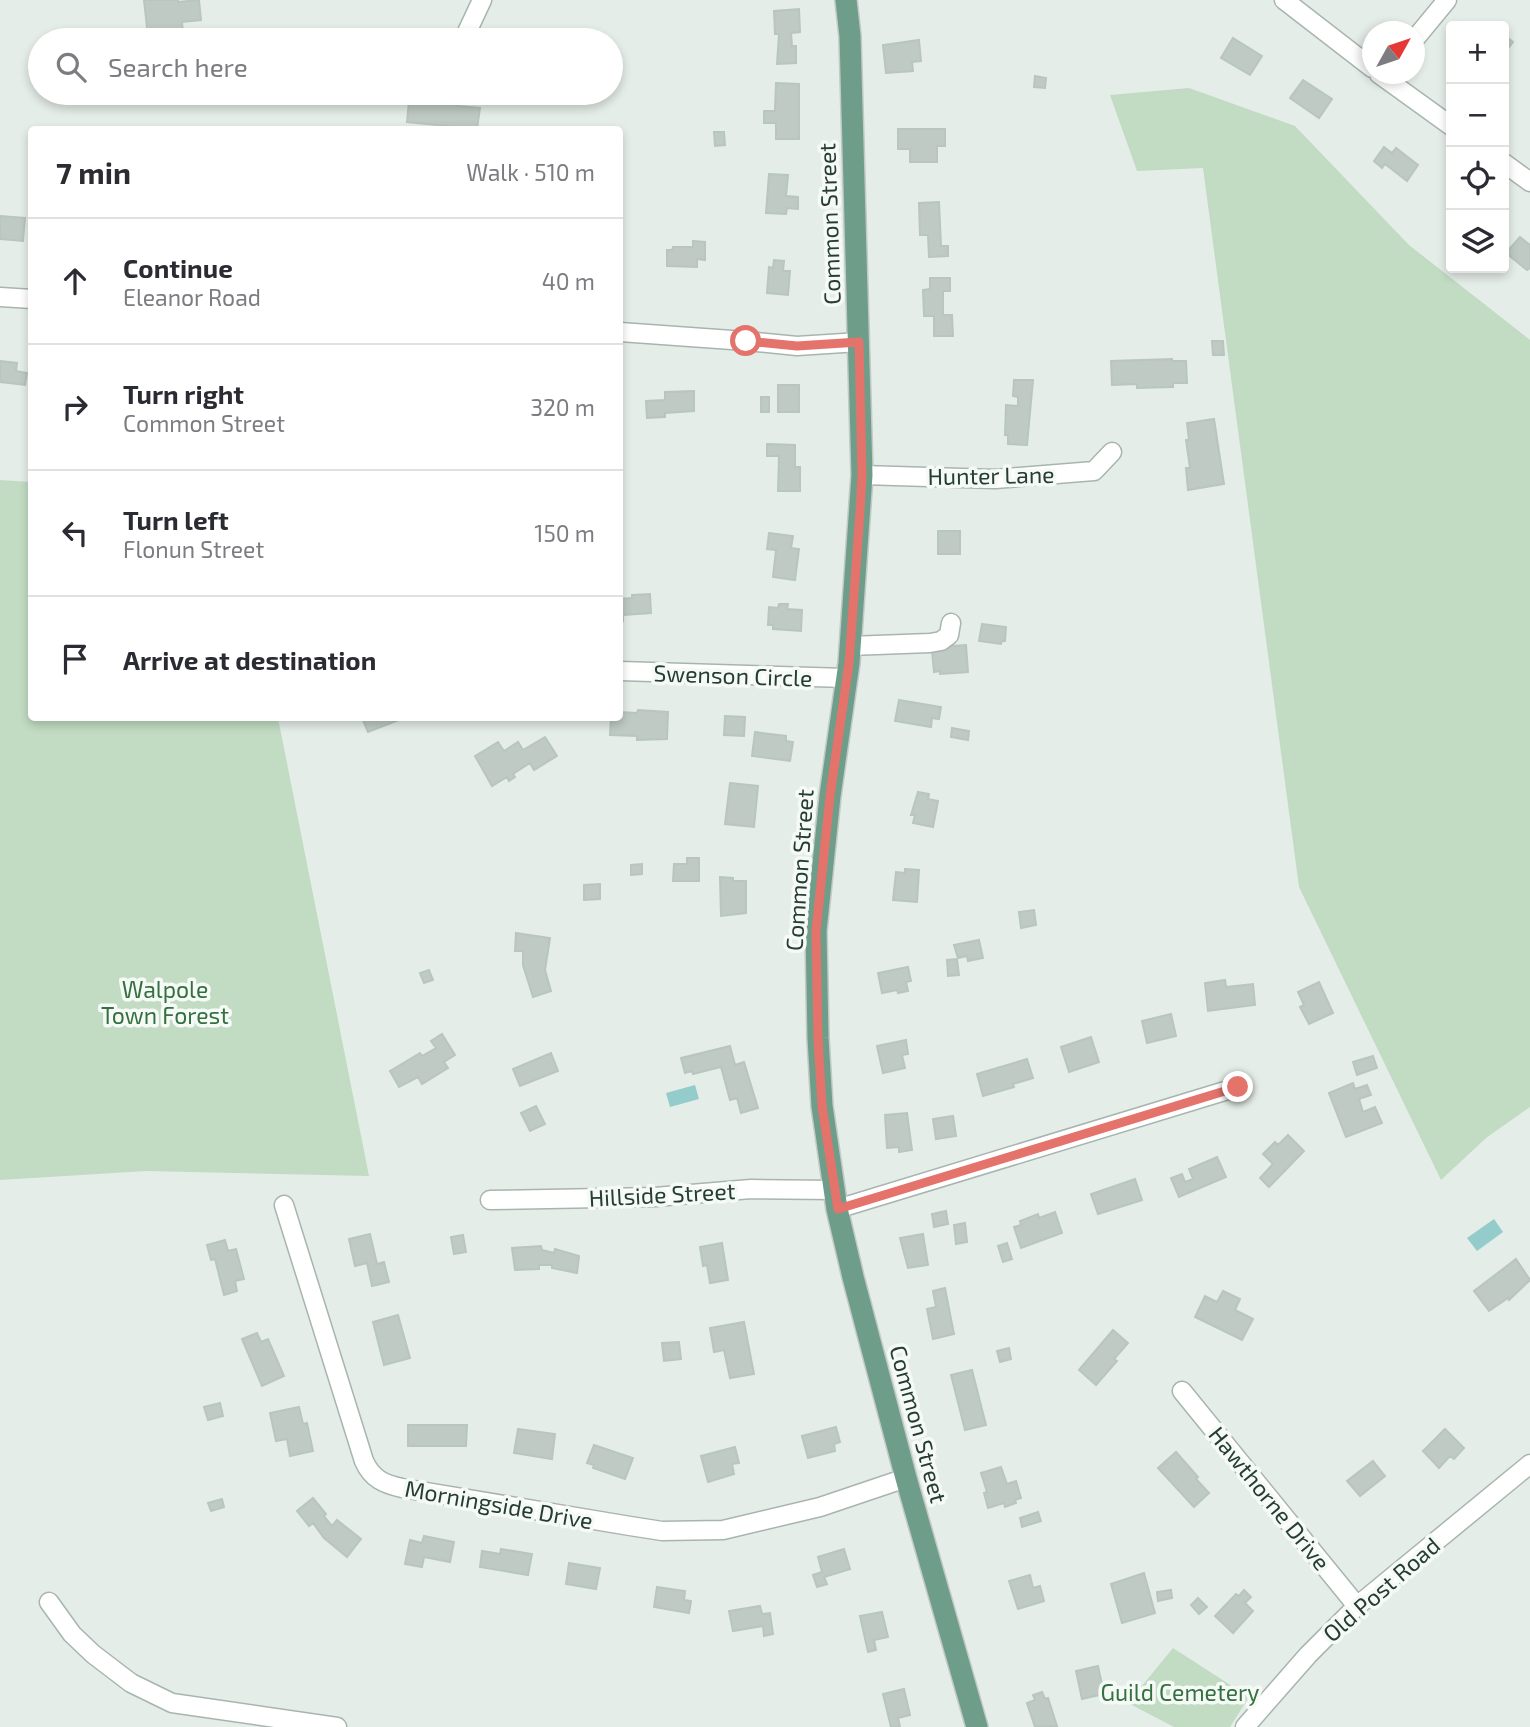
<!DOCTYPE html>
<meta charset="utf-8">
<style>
body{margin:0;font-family:"Exo 2",sans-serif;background:#f7f7f7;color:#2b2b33}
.controls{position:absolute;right:21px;top:21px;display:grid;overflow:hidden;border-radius:7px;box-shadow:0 4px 10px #0003}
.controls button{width:63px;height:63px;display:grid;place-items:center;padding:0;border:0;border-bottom:2px solid #e1e1e2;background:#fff;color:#2b2b33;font:35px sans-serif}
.compass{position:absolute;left:1362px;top:21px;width:63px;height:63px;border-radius:50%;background:#fff;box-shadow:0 4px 10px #0003;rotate:50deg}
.stop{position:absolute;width:21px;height:21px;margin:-16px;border:5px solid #e4736c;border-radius:50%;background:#fff}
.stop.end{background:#e4736c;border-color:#fff;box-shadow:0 2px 7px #0008}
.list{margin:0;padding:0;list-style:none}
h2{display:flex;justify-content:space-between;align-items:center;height:91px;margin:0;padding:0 28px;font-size:30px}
h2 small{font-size:23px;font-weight:400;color:#7c7c81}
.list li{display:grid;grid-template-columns:46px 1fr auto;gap:21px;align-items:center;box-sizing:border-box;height:126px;padding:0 28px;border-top:2px solid #e1e1e2}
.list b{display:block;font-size:26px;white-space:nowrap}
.list p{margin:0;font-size:23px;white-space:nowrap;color:#7c7c81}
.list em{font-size:23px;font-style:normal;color:#7c7c81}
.icon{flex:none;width:38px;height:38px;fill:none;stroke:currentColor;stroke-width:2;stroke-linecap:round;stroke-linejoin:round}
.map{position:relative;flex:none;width:1530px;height:1727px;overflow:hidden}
.search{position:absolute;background:#fff;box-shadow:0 4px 10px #0003;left:28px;top:28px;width:595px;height:77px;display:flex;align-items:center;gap:18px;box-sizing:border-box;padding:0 24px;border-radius:38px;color:#7c7c81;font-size:26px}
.panel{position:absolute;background:#fff;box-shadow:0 4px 10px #0003;left:28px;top:126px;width:595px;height:595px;border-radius:7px}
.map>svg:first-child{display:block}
.green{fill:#c1dcc3}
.water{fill:#93ccca}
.building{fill:#becac3;stroke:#b8c6be;stroke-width:2}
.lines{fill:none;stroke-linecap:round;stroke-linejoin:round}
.street-casing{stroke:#a8b5ae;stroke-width:21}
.primary-casing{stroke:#c2c9c6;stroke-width:24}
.street{stroke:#fff;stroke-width:18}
.primary{stroke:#6e9e89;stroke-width:21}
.route{stroke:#e4736c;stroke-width:9}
.labels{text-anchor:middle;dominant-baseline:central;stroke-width:7;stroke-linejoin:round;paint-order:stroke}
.street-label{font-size:23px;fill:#263d32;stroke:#f6faf7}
.park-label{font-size:23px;fill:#347040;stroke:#f6faf7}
</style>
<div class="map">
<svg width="1530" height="1727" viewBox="0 0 1530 1727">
<rect width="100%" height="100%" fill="#e5ede8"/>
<path class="green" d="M1189 88 1295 126 1409 245 1530 340V1107L1486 1138 1441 1180 1299 887 1203 168 1137 171 1110 95Z
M0 480 31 482 32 718H278L369 1176 146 1171 0 1180Z
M1173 1648 1249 1697 1230 1727H1174L1128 1703Z"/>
<path class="water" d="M695 1085 699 1099 670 1107 666 1093Z
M1494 1219 1503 1232 1477 1251 1467 1238Z"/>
<path class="building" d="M144 0H178V2L199 0 201 20 182 22 183 33 148 37Z
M799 9 800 32 791 33 792 46H796V63L777 64 779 34H775L774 11Z
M1504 35 1513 42 1504 54Z
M553 36H577V40H553Z
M1233 38 1262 56 1250 75 1221 58Z
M919 40 921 61 912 62 913 71 886 73 883 45Z
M1035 76 1046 78 1045 88 1034 87Z
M1303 80 1332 99 1319 118 1290 98Z
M776 83 799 84V139H776V123H764V111H775Z
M425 98 458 101V106L480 108 477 129 407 122 409 101 425 103Z
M898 129H945V146H937V162H910V149H898Z
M714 132H724L725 145 715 146Z
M1384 147 1392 153 1396 148 1418 165 1407 181 1385 164 1382 168 1374 161Z
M769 174 788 175 786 196 798 197V209L787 208 786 214 766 213Z
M939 202 941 246H948V256L929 257 928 235H920L919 203Z
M0 216 25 218 23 241 0 239Z
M1520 237 1530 245V268L1527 270 1506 253Z
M620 239H622L621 279H620Z
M693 241 705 242V260L697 259V267L667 266V250H672L673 247H693Z
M774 260 784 261 783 271H790L788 295 767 293 769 267 773 268Z
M930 278H950V291H943V315H952L953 336H934V316H924L923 290 930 289Z
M1212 341H1223L1224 355H1213Z
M1172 359V361H1186L1187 383H1173V387L1137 388V384L1112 385 1111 361Z
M0 361 17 363 16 371 27 373 25 385 0 382Z
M1014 380H1033L1027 445 1008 444V435H1005L1006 405 1018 406V397L1013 396Z
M778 385H799V412H778Z
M694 391V411L665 413V417L647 418 646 401 665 400V392Z
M761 397H769V412H761Z
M1214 419 1224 484 1188 490 1186 468H1190L1186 440H1189L1187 423Z
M767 444 795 445V467H800V491H778L779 456H767Z
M938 531H960V554H938Z
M769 533 793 536 791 548 799 549 795 580 773 577 776 550 767 549Z
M650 594 651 613 623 615V621H620V599L632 598V595Z
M779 604H788L787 609 802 610 801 631 773 629V625H768L769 607 778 608Z
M982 624 1006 627 1005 641H1002L1001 644 979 641Z
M966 645 968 672 940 674V671L934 672 932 651H939L938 647Z
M899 700 941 707 939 719 932 718 931 727 895 721Z
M638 710 668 712 667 739 637 740V736L610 735 611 718H620V712L637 713Z
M725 716 745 717 744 736 724 735Z
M362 718H398L399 720 368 732Z
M952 728 969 731 968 740 951 737Z
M755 732 786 736V741L793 742 790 761 752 756Z
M545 737 557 756 534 770 530 763 513 774 515 777 509 781 507 777 492 786 475 756 498 742 504 751 518 742 523 750Z
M730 783 758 786 754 827 725 824Z
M918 792 929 794 928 799 938 801 933 827 913 823 915 815H911Z
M687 858H699V881H673L674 864H687Z
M642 864V874L631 875V865Z
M905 869 919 870 917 902 893 900 896 872 905 873Z
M720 877 733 878V881H746V913L721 916Z
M600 884V899L584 900V885Z
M1034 910 1036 925 1021 928 1019 912Z
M516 933 550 938 545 970 551 991 533 997 523 965V951H515Z
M979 940 983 958 968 961 967 956 958 958 954 945Z
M957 959 959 975 948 976 947 960Z
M908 967 911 981 906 982 908 991 898 993 897 990 882 993 878 973Z
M429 970 433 980 424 983 420 973Z
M1225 980 1226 987 1253 984 1255 1005 1208 1011 1205 983Z
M1319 982 1333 1013 1309 1024 1300 1007 1304 1005 1298 992Z
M1171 1014 1176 1036 1147 1043 1142 1021Z
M442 1034 455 1055 444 1062 448 1068 422 1084 418 1077 399 1087 390 1071 420 1053 422 1056 436 1048 431 1041Z
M1091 1037 1099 1062 1069 1072 1061 1047Z
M906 1040 908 1054 902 1055 905 1068 883 1073 877 1046Z
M730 1046 735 1065 744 1062 758 1108 741 1113 737 1098 730 1100 721 1067 693 1074 692 1071 685 1073 681 1058Z
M551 1053 558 1071 520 1086 513 1069Z
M1373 1056 1377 1068 1357 1075 1353 1062Z
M1027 1059 1033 1078 1013 1084 1014 1087 983 1096 977 1074Z
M1353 1083 1355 1089 1367 1085 1371 1095 1359 1099 1363 1112 1375 1107 1382 1123 1346 1137 1329 1093Z
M536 1106 545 1124 530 1131 521 1113Z
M907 1113 912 1150 899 1152V1147L887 1148 885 1115Z
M953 1116 956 1136 936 1139 933 1119Z
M1288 1135 1304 1151 1269 1187 1260 1178 1273 1164 1263 1154 1275 1142 1278 1145Z
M1217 1157 1226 1177 1179 1197 1171 1178 1182 1174 1185 1182 1193 1179 1189 1169Z
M1135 1179 1142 1200 1098 1214 1091 1194Z
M946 1211 948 1224 934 1227 932 1214Z
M1055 1212 1062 1233 1021 1248 1014 1227 1021 1225 1020 1221 1038 1214 1039 1218Z
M965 1223 967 1242 956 1244 954 1225Z
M370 1234 377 1264 384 1262 389 1282 372 1286 367 1263 355 1266 349 1239Z
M923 1234 928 1265 908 1268 900 1238Z
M463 1235 466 1252 454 1254 451 1237Z
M225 1240 228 1251 236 1249 244 1279 235 1281 237 1291 224 1295 215 1259 211 1260 207 1245Z
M722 1243 728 1280 710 1283 707 1265 703 1266 700 1247Z
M1007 1243 1012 1259 1003 1262 998 1246Z
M541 1246 542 1250 554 1253 555 1249 579 1256 577 1273 552 1268V1265H539V1269L515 1270 512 1248Z
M1516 1259 1530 1280 1509 1300 1508 1298 1489 1311 1474 1291Z
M945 1288 954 1334 933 1339 927 1309 936 1307 933 1291Z
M1223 1291 1240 1299 1235 1310 1253 1319 1242 1340 1195 1317 1205 1296 1217 1302Z
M398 1315 410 1358 384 1365 373 1322Z
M744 1322 754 1374 730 1378 724 1350 714 1352 710 1328Z
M1113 1330 1128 1343 1114 1359 1117 1361 1096 1385 1079 1370Z
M257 1333 261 1342 268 1339 284 1376 262 1386 242 1339Z
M679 1342 681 1359 664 1361 662 1343Z
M1009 1348 1011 1359 1000 1362 997 1351Z
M972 1370 986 1425 965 1430 951 1375Z
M220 1403 223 1416 208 1420 204 1407Z
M299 1407 303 1424 307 1423 313 1451 290 1456 287 1439 276 1441 270 1413Z
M408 1425H467L466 1446H408Z
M836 1427 840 1442 834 1444 835 1451 808 1458 802 1436Z
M518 1429 555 1434 552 1459 514 1453Z
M1445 1429 1464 1448 1454 1459 1450 1456 1439 1468 1423 1451Z
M594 1445 633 1458 625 1479 593 1468 594 1465 587 1463Z
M735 1447 739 1463 732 1464 734 1474 708 1482 701 1456Z
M1176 1452 1198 1477 1196 1479 1209 1493 1194 1507 1158 1468Z
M1373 1461 1385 1476 1360 1496 1347 1481Z
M1001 1467 1007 1484 1016 1481 1021 1498 1015 1500 1016 1503 1005 1507 1004 1503 988 1508 984 1493 987 1492 981 1473Z
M313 1498 326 1514 324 1516 332 1526 337 1520 361 1539 347 1557 324 1538 313 1523 309 1526 297 1511Z
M222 1499 224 1507 211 1511 208 1503Z
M1038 1512 1041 1521 1022 1527 1020 1518Z
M424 1536 454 1542 450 1562 424 1557 422 1567 405 1564 410 1540 422 1543Z
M501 1549 532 1554 528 1575 480 1567 482 1551 500 1554Z
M844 1549 850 1569 824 1577 827 1584 817 1587 813 1575 822 1572 818 1557Z
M569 1563 600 1568 596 1589 566 1584Z
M1144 1573 1155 1613 1122 1623 1111 1584Z
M1030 1575 1033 1588 1040 1586 1044 1601 1018 1609 1009 1581Z
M657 1587 685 1591 684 1600 691 1601 689 1613 654 1607Z
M1171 1590 1172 1598 1158 1601 1157 1592Z
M1244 1590 1251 1597 1245 1603 1253 1611 1233 1633 1215 1616 1236 1594 1239 1596Z
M1198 1598 1207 1607 1199 1614 1191 1605Z
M760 1606 762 1614 770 1613 773 1634 764 1636 763 1626 733 1631 729 1611Z
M882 1612 888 1637 874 1640 876 1650 868 1652 860 1616Z
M1098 1666 1104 1694 1082 1699 1076 1671Z
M904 1689 910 1715 898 1718 900 1727H891L883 1694Z
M1042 1692 1045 1699 1048 1698 1057 1726 1035 1727 1027 1703 1035 1700 1033 1695Z"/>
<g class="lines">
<g class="street-casing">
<path id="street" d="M1284 0 1372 68
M467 32 482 0
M1414 40 1447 0
M1379 74 1451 126
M1504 163 1530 182
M0 297 32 299
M620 332 746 341 797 346 859 342
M862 475 995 479 1094 471 1112 452
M850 646 930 643 941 641 949 635 951 623
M620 671 846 678
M490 1200 655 1197 751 1189 834 1190
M284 1205 364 1461C372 1479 384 1484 402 1488L630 1526 662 1531 723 1530 820 1507 906 1478
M837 1209 1238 1087
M1182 1391 1357 1606
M49 1602 72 1634 93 1654 131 1683 172 1703 337 1727
M1245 1727 1308 1655 1357 1606 1530 1464"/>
</g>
<g class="primary-casing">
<path id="primary" d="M846 0 850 36 862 475 849 663 830 796 816 931 818 1038 822 1106 837 1209 853 1277 906 1478 977 1727"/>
</g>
<use href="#street" class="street"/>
<use href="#primary" class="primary"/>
</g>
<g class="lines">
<path class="route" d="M746 341 797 346 859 342 862 475 860 512 849 663 830 796 816 931 818 1038 822 1106 838 1209 1238 1087"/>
</g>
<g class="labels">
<g class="street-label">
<text transform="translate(829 224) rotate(-92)">Common Street</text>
<text transform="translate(991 475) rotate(-1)">Hunter Lane</text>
<text transform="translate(733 675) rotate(2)">Swenson Circle</text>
<text transform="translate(799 870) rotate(-86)">Common Street</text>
<text transform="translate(662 1194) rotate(-3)">Hillside Street</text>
<text transform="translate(919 1424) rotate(75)">Common Street</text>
<text transform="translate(1270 1498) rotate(51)">Hawthorne Drive</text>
<text transform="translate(499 1504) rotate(10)">Morningside Drive</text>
<text transform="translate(1381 1589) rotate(-41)">Old Post Road</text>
</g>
<g class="park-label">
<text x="165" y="989">Walpole<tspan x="165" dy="26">Town Forest</tspan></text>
<text x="1180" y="1692">Guild Cemetery</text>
</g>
</g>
</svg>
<div class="controls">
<button>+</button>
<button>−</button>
<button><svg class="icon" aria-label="locate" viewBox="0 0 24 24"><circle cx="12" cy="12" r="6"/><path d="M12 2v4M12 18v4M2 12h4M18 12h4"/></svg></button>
<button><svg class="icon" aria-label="layers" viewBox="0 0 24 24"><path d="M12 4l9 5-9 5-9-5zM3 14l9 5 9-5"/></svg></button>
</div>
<svg class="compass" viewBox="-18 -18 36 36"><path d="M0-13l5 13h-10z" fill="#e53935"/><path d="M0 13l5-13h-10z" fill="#7c7c81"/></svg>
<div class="stop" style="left:746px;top:341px"></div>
<div class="stop end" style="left:1238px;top:1087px"></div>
<div class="search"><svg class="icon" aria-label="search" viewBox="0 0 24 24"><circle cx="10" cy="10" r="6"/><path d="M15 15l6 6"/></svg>Search here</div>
<section class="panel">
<h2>7 min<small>Walk · 510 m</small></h2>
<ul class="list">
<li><svg class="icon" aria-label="ahead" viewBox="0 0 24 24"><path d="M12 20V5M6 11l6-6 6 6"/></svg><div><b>Continue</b><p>Eleanor Road</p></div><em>40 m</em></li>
<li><svg class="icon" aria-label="right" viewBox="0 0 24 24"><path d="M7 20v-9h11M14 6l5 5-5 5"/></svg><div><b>Turn right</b><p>Common Street</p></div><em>320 m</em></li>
<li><svg class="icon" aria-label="left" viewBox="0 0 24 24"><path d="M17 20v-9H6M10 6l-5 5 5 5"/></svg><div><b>Turn left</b><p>Flonun Street</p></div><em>150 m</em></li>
<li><svg class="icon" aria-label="arrive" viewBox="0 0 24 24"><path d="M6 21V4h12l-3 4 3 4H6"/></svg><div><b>Arrive at destination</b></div></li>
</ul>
</section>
</div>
